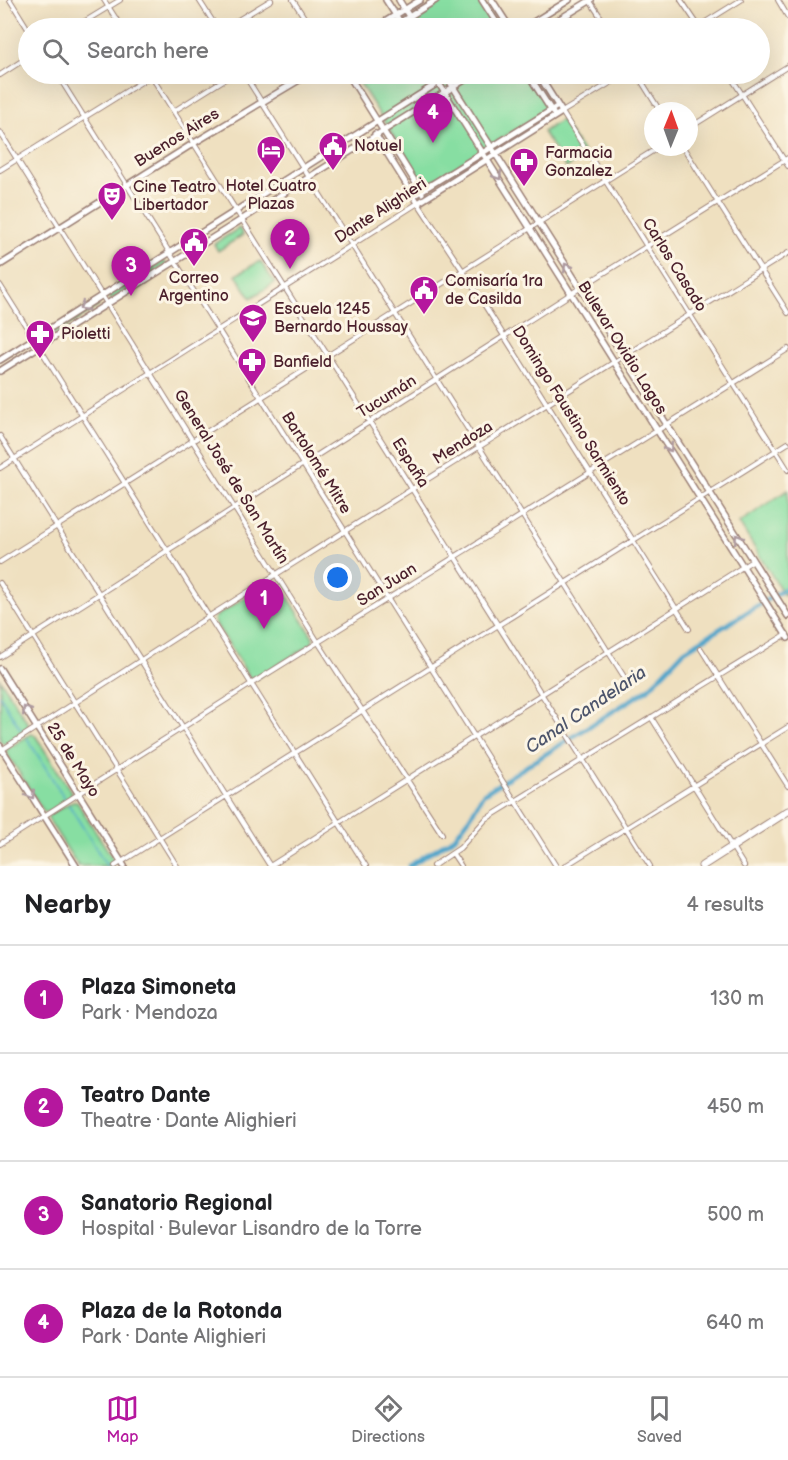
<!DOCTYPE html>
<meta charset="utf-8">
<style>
body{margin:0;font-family:"Balsamiq Sans",sans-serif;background:#f6f6f6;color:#202124}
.compass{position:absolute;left:644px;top:102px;width:54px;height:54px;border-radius:50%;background:#fff;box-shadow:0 6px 24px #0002;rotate:1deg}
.you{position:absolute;left:338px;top:578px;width:21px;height:21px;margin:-15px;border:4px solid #fff;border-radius:50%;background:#1a73e8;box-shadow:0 0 0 9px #1a73e833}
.badge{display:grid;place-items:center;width:39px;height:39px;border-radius:50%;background:#b5179e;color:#fff;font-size:20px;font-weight:700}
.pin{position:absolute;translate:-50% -50px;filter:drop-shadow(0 2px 3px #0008)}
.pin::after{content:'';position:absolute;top:32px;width:21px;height:18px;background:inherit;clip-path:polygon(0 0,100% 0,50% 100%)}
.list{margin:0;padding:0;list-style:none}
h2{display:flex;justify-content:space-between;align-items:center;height:78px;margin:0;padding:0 24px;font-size:26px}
h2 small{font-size:20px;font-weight:400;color:#757577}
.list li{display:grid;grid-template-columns:39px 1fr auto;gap:18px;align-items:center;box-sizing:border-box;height:108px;padding:0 24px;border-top:2px solid #e0e0e0}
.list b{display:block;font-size:22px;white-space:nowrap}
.list p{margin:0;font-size:20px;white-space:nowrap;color:#757577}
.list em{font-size:20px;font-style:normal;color:#757577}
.icon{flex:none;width:33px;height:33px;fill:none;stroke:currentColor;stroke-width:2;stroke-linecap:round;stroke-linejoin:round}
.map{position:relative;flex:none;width:788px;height:866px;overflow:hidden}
.search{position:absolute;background:#fff;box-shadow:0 6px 24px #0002;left:18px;right:18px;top:18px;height:66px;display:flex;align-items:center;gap:15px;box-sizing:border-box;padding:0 21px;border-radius:33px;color:#757577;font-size:22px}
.sheet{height:510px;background:#fff}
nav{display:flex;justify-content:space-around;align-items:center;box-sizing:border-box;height:84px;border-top:2px solid #e0e0e0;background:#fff;font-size:16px;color:#757577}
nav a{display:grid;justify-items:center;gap:3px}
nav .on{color:#b5179e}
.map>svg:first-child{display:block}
.green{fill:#87dea2;stroke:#687e66;stroke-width:1.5}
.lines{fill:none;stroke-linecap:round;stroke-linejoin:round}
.stream{stroke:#4ea4ca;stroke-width:1.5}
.canal{stroke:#4ea4ca;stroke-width:4.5}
.street-casing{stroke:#9c8076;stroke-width:6}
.secondary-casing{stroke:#9c8076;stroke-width:8}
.highway-casing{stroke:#9c8076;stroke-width:9}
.street{stroke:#fff;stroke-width:4}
.secondary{stroke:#fff;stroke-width:5}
.highway{stroke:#fff;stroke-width:7}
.oneway{stroke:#ae9aa0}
.labels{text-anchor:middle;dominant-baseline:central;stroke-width:6;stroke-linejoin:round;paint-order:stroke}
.street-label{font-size:16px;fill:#4a1f2b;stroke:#fcf5e5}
.poi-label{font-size:16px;fill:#4a1f2b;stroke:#fcf5e5;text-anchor:start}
.water-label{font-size:18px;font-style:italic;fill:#4c546b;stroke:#fcf5e5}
</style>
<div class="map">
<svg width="788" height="866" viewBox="0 0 788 866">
<rect width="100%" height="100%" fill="#fcf5e5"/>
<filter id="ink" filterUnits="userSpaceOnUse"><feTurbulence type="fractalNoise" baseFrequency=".0167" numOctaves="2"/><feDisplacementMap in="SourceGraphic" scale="12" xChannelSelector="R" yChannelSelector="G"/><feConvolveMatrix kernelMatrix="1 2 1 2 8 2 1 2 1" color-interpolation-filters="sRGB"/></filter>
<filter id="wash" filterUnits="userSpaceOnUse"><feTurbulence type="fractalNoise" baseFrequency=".008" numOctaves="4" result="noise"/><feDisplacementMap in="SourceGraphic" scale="24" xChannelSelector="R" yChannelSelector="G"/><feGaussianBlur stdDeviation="1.35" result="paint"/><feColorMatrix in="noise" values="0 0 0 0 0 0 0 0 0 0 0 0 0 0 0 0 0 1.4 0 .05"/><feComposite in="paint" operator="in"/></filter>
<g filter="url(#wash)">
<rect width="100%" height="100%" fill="#efe0c0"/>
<path class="green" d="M444 0H480L498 28H398Z
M354 74H526L549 109 425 186Z
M561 120 585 155 566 168 543 132Z
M239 228 243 235 218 251 214 244Z
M163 261 167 264 112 299H109L108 294Z
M260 261 275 283 251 298 236 275Z
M95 303 99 306 44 342 41 341 40 337Z
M788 490V593L784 595 739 523Z
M272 580 279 582 313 637 312 644 255 679 250 678 214 621 215 617Z
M0 679 29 725 28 729 5 744 0 742Z
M31 734 35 735 72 793 70 797 48 812H44L6 752 7 749Z
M73 801 77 802 114 860 110 866H78L48 819 49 815Z"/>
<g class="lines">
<path class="stream" d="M0 696 21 730
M27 738 65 799
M69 805 107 866"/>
<path class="canal" d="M409 866 455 837 470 817 483 794 648 689 684 651 788 587"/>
</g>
</g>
<g filter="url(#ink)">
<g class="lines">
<g class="street-casing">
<path id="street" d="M10 0 28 29
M104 0 122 28
M199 0 217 28
M293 0 311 28
M681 0 700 28
M778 0 788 17
M590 1 608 28
M74 28 120 0
M225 28 271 0
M696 28 741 0
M57 74 556 866
M150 74 650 866
M244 74 628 683
M625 74 562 112 788 470
M637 74 660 111
M729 74 788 166
M0 75 28 57
M174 111 233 74
M689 128 788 66
M0 132 318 642 442 834
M683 147 788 313
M0 170 154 74
M0 285 366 866
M0 436 270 866
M0 468 418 203 463 271 689 629
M0 562 659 147
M0 583 177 866
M701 649 788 786
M0 657 580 288 788 158
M651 717 744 866
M0 751 208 617 788 253
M0 844 251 684 788 349
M453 854 461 866
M115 866 788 443
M270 866 752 561
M433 866 460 848 486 819 787 634
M565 866 788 727"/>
</g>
<g class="secondary-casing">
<path id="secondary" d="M386 0 404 28
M399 0 416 28
M482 0 500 28
M492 0 510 28
M375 28 420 0
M391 28 436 0
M524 28 569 0
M545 28 591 0
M348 74 422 193
M433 74 788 638
M445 74 788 616
M528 74 553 113
M375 134 418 203 562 112 538 74
M413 196 558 106
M0 265 194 143 309 74
M0 360 452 74
M0 371 474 74
M0 669 124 866
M0 746 76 866"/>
</g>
<g class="highway-casing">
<path id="highway" d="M702 866 788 811"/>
</g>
<use href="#street" class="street"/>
<use href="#secondary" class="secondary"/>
<use href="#highway" class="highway"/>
</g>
<defs><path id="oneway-chevron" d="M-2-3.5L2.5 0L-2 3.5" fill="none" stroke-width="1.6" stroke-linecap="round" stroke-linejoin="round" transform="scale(1.5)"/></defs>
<g class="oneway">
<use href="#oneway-chevron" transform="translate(498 176) rotate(58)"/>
<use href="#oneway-chevron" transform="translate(567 267) rotate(-122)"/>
<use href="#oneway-chevron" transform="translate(83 307) rotate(148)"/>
<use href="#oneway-chevron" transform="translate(669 448) rotate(58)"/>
<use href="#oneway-chevron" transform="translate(738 538) rotate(-122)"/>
<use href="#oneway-chevron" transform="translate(26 710) rotate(-122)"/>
<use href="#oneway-chevron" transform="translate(31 795) rotate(58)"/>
</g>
</g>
<defs>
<g id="civic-pin" transform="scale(1.5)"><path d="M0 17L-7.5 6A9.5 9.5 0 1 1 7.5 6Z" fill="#b5179e" stroke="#fcf5e5"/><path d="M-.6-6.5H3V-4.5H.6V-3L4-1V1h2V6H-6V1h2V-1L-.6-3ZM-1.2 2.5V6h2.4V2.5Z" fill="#fff"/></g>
<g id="hotel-pin" transform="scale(1.5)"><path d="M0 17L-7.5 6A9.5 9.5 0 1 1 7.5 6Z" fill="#b5179e" stroke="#fcf5e5"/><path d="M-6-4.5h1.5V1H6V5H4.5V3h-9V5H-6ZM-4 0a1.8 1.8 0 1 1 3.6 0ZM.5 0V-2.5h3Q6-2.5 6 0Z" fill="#fff"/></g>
<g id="pharmacy-pin" transform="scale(1.5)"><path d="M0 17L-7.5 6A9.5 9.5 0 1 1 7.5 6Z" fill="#b5179e" stroke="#fcf5e5"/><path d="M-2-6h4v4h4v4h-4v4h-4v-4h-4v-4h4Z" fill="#fff"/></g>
<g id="theatre-pin" transform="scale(1.5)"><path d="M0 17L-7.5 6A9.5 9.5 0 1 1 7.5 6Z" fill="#b5179e" stroke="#fcf5e5"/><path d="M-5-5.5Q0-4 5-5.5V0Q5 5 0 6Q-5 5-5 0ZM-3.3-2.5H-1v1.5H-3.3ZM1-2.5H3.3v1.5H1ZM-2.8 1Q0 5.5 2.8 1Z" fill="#fff"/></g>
<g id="school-pin" transform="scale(1.5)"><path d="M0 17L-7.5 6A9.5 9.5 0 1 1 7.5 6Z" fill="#b5179e" stroke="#fcf5e5"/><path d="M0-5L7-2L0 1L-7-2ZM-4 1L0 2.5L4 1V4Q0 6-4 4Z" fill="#fff"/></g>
</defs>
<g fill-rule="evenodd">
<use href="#civic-pin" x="333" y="146"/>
<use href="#hotel-pin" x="271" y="150"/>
<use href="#pharmacy-pin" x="524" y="162"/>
<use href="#theatre-pin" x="112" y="196"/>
<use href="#civic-pin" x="194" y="242"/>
<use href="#civic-pin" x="424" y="290"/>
<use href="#school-pin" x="253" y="318"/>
<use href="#pharmacy-pin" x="40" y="334"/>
<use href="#pharmacy-pin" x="252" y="362"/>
</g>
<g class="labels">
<g class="street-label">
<text transform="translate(177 138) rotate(-32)">Buenos Aires</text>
<text transform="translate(381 211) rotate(-33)">Dante Alighieri</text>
<text transform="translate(674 265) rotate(58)">Carlos Casado</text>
<text transform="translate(622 348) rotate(58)">Bulevar Ovidio Lagos</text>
<text transform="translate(387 397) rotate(-32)">Tucumán</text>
<text transform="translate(571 416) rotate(58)">Domingo Faustino Sarmiento</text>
<text transform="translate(463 443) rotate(-32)">Mendoza</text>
<text transform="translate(316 463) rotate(58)">Bartolomé Mitre</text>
<text transform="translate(410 463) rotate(58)">España</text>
<text transform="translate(231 477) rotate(58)">General José de San Martín</text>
<text transform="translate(387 585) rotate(-32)">San Juan</text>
<text transform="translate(73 760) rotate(58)">25 de Mayo</text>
</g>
<g class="poi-label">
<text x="354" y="146">Notuel</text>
<text x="545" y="153">Farmacia<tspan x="545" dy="18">Gonzalez</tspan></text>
<text x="271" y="186" text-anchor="middle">Hotel Cuatro<tspan x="271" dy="18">Plazas</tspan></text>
<text x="133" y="187">Cine Teatro<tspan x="133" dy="18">Libertador</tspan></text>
<text x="194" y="278" text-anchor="middle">Correo<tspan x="194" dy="18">Argentino</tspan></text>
<text x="445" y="281">Comisaría 1ra<tspan x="445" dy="18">de Casilda</tspan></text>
<text x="274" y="309">Escuela 1245<tspan x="274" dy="18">Bernardo Houssay</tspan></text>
<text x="61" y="334">Pioletti</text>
<text x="273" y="362">Banfield</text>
</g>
<g class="water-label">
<text transform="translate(586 710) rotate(-34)">Canal Candelaria</text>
</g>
</g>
</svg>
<svg class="compass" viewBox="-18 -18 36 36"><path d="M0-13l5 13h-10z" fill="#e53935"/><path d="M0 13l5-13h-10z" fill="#757577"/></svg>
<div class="you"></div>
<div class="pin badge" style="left:264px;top:629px">1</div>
<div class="pin badge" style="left:290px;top:269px">2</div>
<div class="pin badge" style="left:131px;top:296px">3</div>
<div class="pin badge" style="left:433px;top:143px">4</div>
<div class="search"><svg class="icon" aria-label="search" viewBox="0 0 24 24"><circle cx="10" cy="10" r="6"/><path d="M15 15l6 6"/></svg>Search here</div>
</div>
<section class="sheet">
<h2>Nearby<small>4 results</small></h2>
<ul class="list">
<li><span class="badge">1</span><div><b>Plaza Simoneta</b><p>Park · Mendoza</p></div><em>130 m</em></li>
<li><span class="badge">2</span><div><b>Teatro Dante</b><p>Theatre · Dante Alighieri</p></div><em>450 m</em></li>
<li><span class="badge">3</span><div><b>Sanatorio Regional</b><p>Hospital · Bulevar Lisandro de la Torre</p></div><em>500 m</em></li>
<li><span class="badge">4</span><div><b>Plaza de la Rotonda</b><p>Park · Dante Alighieri</p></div><em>640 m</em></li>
</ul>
</section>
<nav>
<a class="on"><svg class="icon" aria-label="map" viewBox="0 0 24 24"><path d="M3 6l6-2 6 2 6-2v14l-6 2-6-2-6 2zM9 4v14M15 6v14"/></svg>Map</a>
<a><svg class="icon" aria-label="directions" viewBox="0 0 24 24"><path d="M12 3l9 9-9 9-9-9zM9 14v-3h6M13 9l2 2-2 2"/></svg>Directions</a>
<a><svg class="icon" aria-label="saved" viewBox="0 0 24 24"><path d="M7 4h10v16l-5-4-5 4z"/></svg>Saved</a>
</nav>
